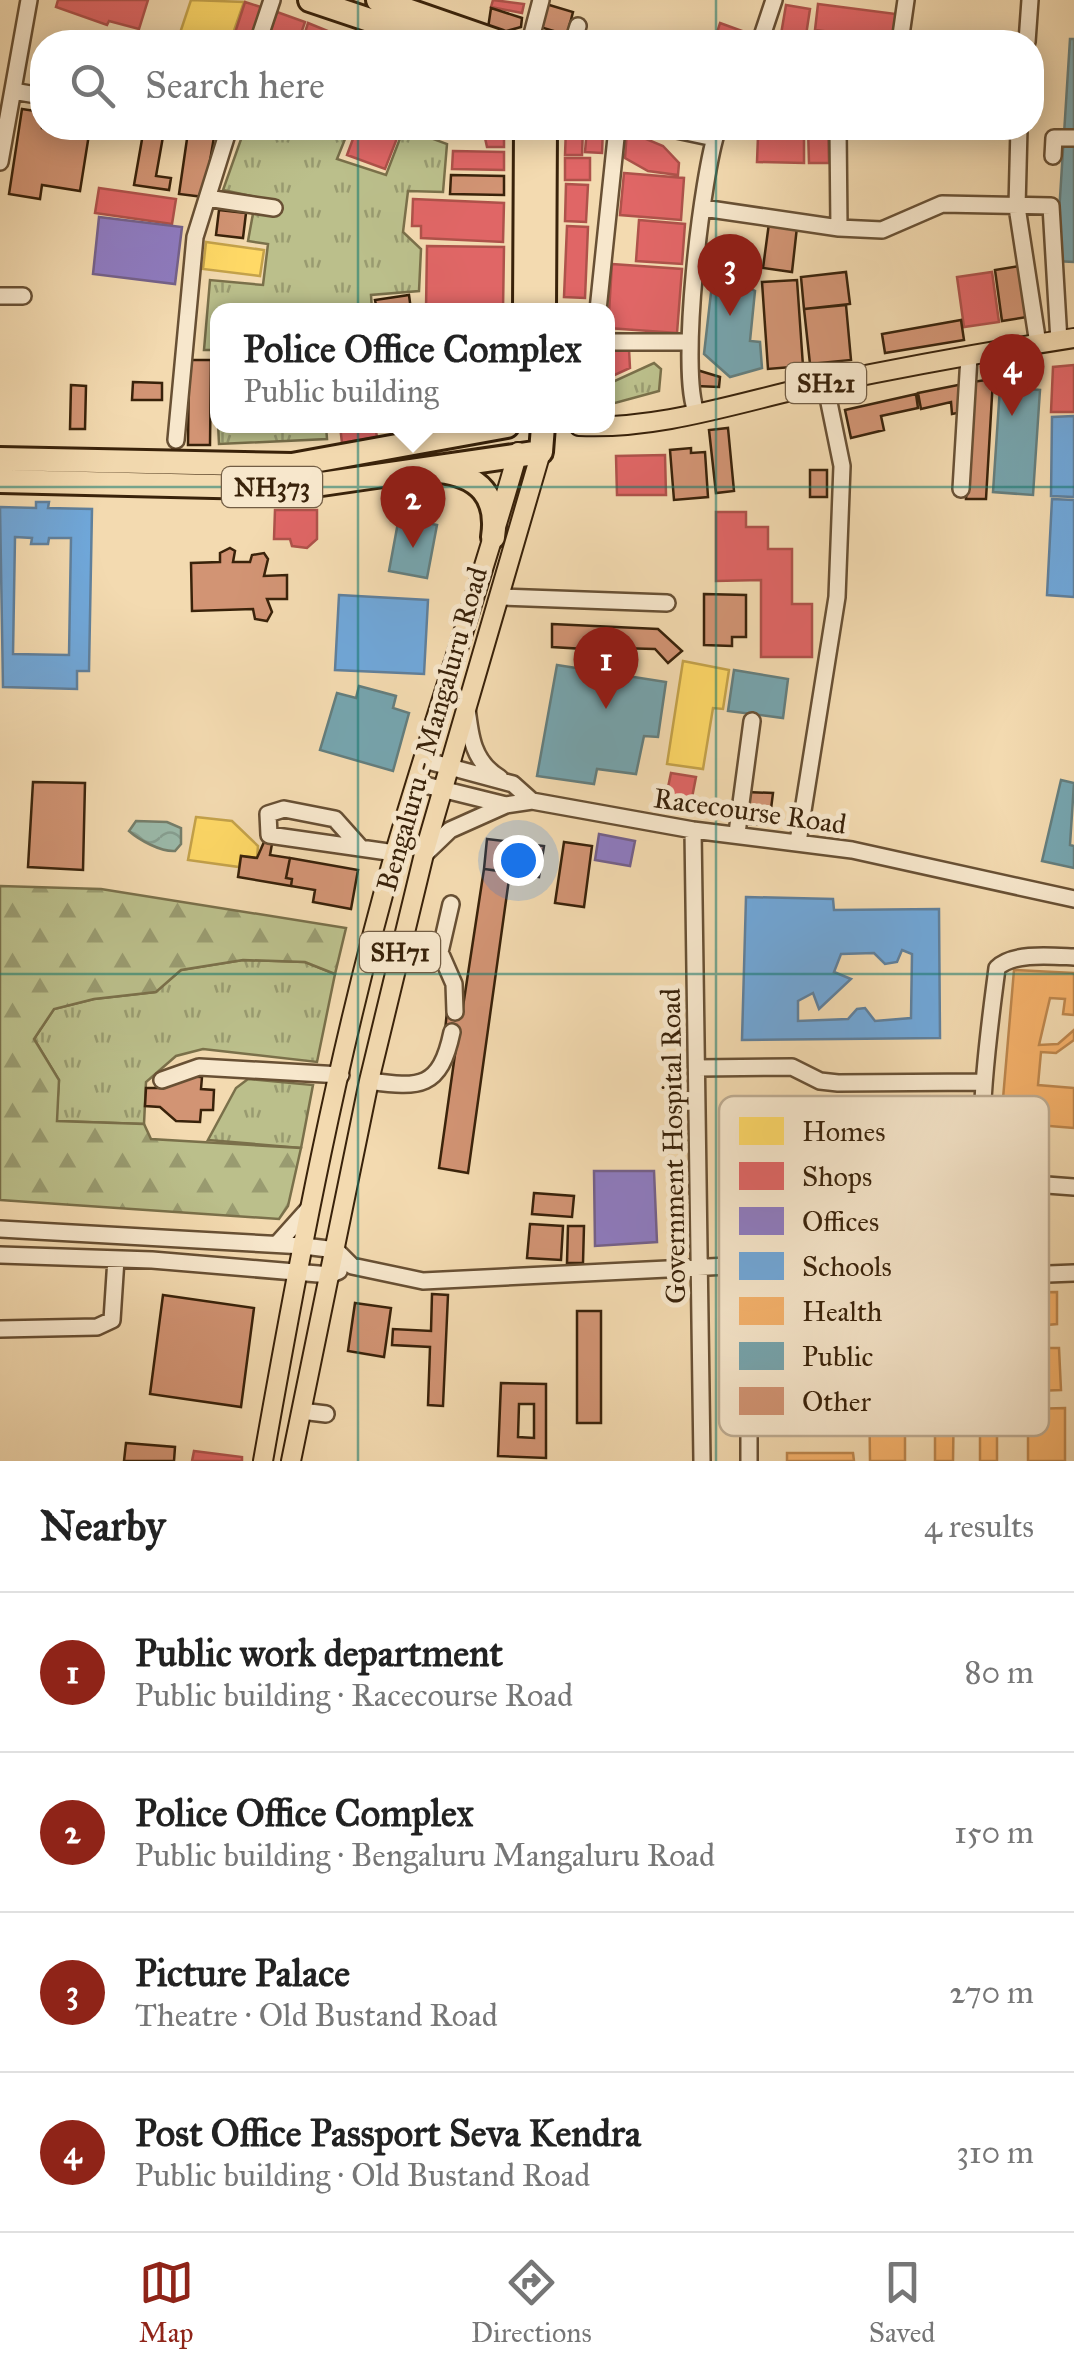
<!DOCTYPE html>
<meta charset="utf-8">
<style>
body{margin:0;font-family:"IM FELL Great Primer",serif;background:#f2f2f2;color:#222}
.you{position:absolute;left:518px;top:860px;width:35px;height:35px;margin:-25px;border:8px solid #fff;border-radius:50%;background:#1a73e8;box-shadow:0 0 0 15px #1a73e833}
.badge{display:grid;place-items:center;width:65px;height:65px;border-radius:50%;background:#8f2418;color:#fff;font-size:32px;font-weight:700}
.pin{position:absolute;translate:-50% -82px;filter:drop-shadow(0 2px 5px #0008)}
.pin::after{content:'';position:absolute;top:52px;width:35px;height:30px;background:inherit;clip-path:polygon(0 0,100% 0,50% 100%)}
.popup{position:absolute;left:210px;top:303px;width:405px;height:130px;box-sizing:border-box;display:grid;place-content:center;border-radius:20px;background:#fff;filter:drop-shadow(0 2px 8px #0005);font-size:32px;white-space:nowrap;color:#767676}
.popup b{font-size:38px;color:#222}
.popup::after{content:'';position:absolute;left:50%;top:100%;margin-left:-20px;border:20px solid transparent;border-top-color:#fff}
.list{margin:0;padding:0;list-style:none}
h2{display:flex;justify-content:space-between;align-items:center;height:130px;margin:0;padding:0 40px;font-size:42px}
h2 small{font-size:32px;font-weight:400;color:#767676}
.list li{display:grid;grid-template-columns:65px 1fr auto;gap:30px;align-items:center;box-sizing:border-box;height:160px;padding:0 40px;border-top:2px solid #e0e0e0}
.list b{display:block;font-size:38px;white-space:nowrap}
.list p{margin:0;font-size:32px;white-space:nowrap;color:#767676}
.list em{font-size:32px;font-style:normal;color:#767676}
.icon{flex:none;width:55px;height:55px;fill:none;stroke:currentColor;stroke-width:2;stroke-linecap:round;stroke-linejoin:round}
.map{position:relative;flex:none;width:1074px;height:1461px;overflow:hidden}
.search{position:absolute;background:#fff;box-shadow:0 5px 25px #0003;left:30px;right:30px;top:30px;height:110px;display:flex;align-items:center;gap:25px;box-sizing:border-box;padding:0 35px;border-radius:40px;color:#767676;font-size:38px}
.sheet{height:770px;background:#fff}
nav{display:flex;justify-content:space-around;align-items:center;box-sizing:border-box;height:140px;border-top:2px solid #e0e0e0;background:#fff;font-size:28px;color:#767676}
nav a{display:grid;justify-items:center;gap:5px}
nav .on{color:#8f2418}
.map>svg:first-child{display:block}
.grass{fill:url(#grass-tufts);stroke:#7a704a;stroke-width:2.5}
.forest{fill:url(#forest-firs);stroke:#7a704a;stroke-width:2.5}
.water{fill:url(#water-waves);stroke:#747e6b;stroke-width:2.5}
.homes{fill:#ffd966;stroke:#c4a24a;stroke-width:2.5}
.shops{fill:#e06666;stroke:#ae524a;stroke-width:2.5}
.offices{fill:#8e7cc3;stroke:#74618c;stroke-width:2.5}
.schools{fill:#6fa8dc;stroke:#5f809d;stroke-width:2.5;fill-rule:evenodd}
.health{fill:#f6b26b;stroke:#bd874e;stroke-width:2.5}
.public{fill:#76a5af;stroke:#647e7e;stroke-width:2.5}
.building{fill:#d29474;stroke:#39220a;stroke-width:2.5;fill-rule:evenodd}
.lines{fill:none;stroke-linecap:round;stroke-linejoin:round}
.minor-casing{stroke:#685034;stroke-width:20}
.major-casing{stroke:#39220a;stroke-width:22}
.highway-casing{stroke:#39220a;stroke-width:28}
.minor{stroke:#f7e7cc;stroke-width:15}
.major{stroke:#f3dab0;stroke-width:18}
.highway{stroke:#f3dab0;stroke-width:22}
.grid{fill:none;stroke:#0f766e;stroke-width:2.5;stroke-opacity:0.55}
.labels{text-anchor:middle;dominant-baseline:central;stroke-width:10;stroke-linejoin:round;paint-order:stroke}
.shield{fill:#f7e7cc;stroke:#725d44;stroke-width:2.5}
.shield-label{font-size:25px;font-weight:bold;fill:#39220a}
.street-label{font-size:28px;fill:#39220a;stroke:#f7e7cc}
.key{fill:#f7e7cc;stroke:#beac92;stroke-width:2.5}
.key-label{font-size:28px;fill:#39220a}
</style>
<div class="map">
<svg width="1074" height="1461" viewBox="0 0 1074 1461">
<defs>
<pattern id="grass-tufts" width="24" height="20" patternUnits="userSpaceOnUse" patternTransform="scale(2.5)"><rect width="24" height="20" fill="#bbbf8b"/><path d="M3 7l-1-3M5 7V3M7 7l1-3M15 17l-1-3M17 17v-4M19 17l1-3" fill="none" stroke="#999b70"/></pattern>
<pattern id="forest-firs" width="22" height="20" patternUnits="userSpaceOnUse" patternTransform="scale(2.5)"><rect width="22" height="20" fill="#bbbf8b"/><path d="M5 1l3.5 6h-7zM16 11l3.5 6h-7z" fill="#999b70"/></pattern>
<pattern id="water-waves" width="16" height="10" patternUnits="userSpaceOnUse" patternTransform="scale(2.5)"><rect width="16" height="10" fill="#9bbbac"/><path d="M0 5q4-4 8 0t8 0" fill="none" stroke="#86a093"/></pattern>
</defs>
<rect width="100%" height="100%" fill="#f3dab0"/>
<filter id="stains"><feTurbulence type="fractalNoise" baseFrequency=".002" numOctaves="4"/><feColorMatrix values="0 0 0 0 .2 0 0 0 0 .09 0 0 0 0 .02 0 0 0 .5 -.17"/></filter>
<radialGradient id="worn" r=".72"><stop offset=".6" stop-color="#630" stop-opacity="0"/><stop offset="1" stop-color="#630" stop-opacity=".3"/></radialGradient>
<path class="grass" d="M245 128H344L347 134 337 159 386 175 404 128 447 144 443 192 408 191 403 232 421 249 419 291 371 295 372 310H218V350H204L210 280 263 285 268 244 248 241 256 197 223 190Z
M215 359 218 426H326L327 439 219 444Z
M654 363 661 369 659 391 615 403 608 400V384Z
M243 960 305 962 335 974 317 1062 203 1049 176 1056 146 1082 144 1124 56 1121 59 1080 34 1039 54 1009 94 999 155 992 181 970Z
M248 1079 313 1085 301 1148 208 1140 236 1088Z"/>
<path class="forest" d="M0 886 101 889 346 928 335 974 305 962 243 960 181 970 156 992 94 999 54 1009 34 1039 59 1080 57 1121 144 1124 151 1139 301 1148 288 1206 279 1219 0 1200Z"/>
<path class="water" d="M136 821 167 822 181 828V844L175 851C161 852 139 840 129 831Z"/>
<path class="homes" d="M191 0 244 2 230 42H177Z
M206 242 264 250 260 276 203 269Z
M683 661 729 670 723 709 713 708 703 769 667 764Z
M196 817 232 821 258 846 257 858 241 856 239 867 188 860Z"/>
<path class="shops" d="M58 0H148L139 29 109 21 107 25 56 7Z
M493 0 524 4 522 13 491 7Z
M245 2 264 8 253 42H232Z
M818 4 896 14 893 40 815 30Z
M786 5 810 9 805 42 780 40Z
M277 12 305 22 298 42H266Z
M308 23 335 34 332 42H302Z
M720 23 745 32 742 42H714Z
M357 128H401L385 169 347 155Z
M466 128H504V147H487L485 138 455 137Z
M566 128H583L582 155H565Z
M587 128H603L602 153 585 152Z
M808 128H828L829 163H809Z
M627 131 663 146 679 163 678 175 648 171 625 158Z
M758 136 804 137V163L757 162Z
M453 151 504 152V170L452 169Z
M565 158H590V180H565Z
M624 173 684 178 681 220 620 215Z
M566 184 588 185 586 222 565 221Z
M99 188 176 199 172 224 95 213Z
M413 199 504 203 503 242 421 238V226H412Z
M639 220 685 224 682 264 636 261Z
M567 226 588 227 585 298 564 297Z
M427 246 504 247 503 310H426Z
M612 264 682 269 677 333 608 328Z
M992 272 999 322 964 327 957 277Z
M608 348 629 349 630 368 608 378Z
M1074 365V412H1051L1053 367Z
M340 426H375L377 437 342 443Z
M665 455 666 495H617L616 456Z
M275 510H317V539L307 548 292 546 290 539H274Z
M716 512H746V527H768V549H792V604H812V657H761V580L716 581Z
M671 773 696 777 690 808 673 804 674 798 666 797Z
M194 1451 242 1457V1461H192Z"/>
<path class="offices" d="M99 217 182 227 175 284 93 274Z
M599 834 635 841 630 866 595 860Z
M594 1171H654L657 1242 595 1246Z"/>
<path class="schools" d="M1074 416V497L1051 496 1052 417Z
M1052 499 1074 500V597L1047 595Z
M36 502H49L48 508 92 509 89 671H77V689L3 687 0 507 36 508ZM15 537 32 538 31 544H48L49 538H71L69 655 13 654Z
M339 595 428 600 424 674 335 670Z
M746 897 833 899 834 910 939 909 940 1038 742 1040ZM902 950 912 954 911 1018 875 1021 865 1008 857 1009 848 1019 798 1021V1001L813 993 819 1009 851 979 834 972 841 954 874 953 885 964 897 962Z"/>
<path class="health" d="M1014 970 1074 973V1015L1063 1014 1065 999 1050 998 1039 1045 1058 1044 1074 1030V1040L1056 1053 1041 1052 1038 1085 1074 1088V1128L1001 1122Z
M754 1134 884 1136 887 1357 863 1360 861 1419 762 1424Z
M930 1217H950L951 1318H930Z
M1057 1292V1324L1047 1325 1048 1348H1059L1061 1390 954 1394 953 1461H935V1396H905V1461H870L869 1377H950L951 1358H997L998 1325H982L981 1293Z
M980 1404H997V1461H980Z
M1065 1408V1461H1028V1409Z
M787 1453H853L854 1461H787Z"/>
<path class="public" d="M1070 39H1074V262L1056 261Z
M721 281 742 284 755 291 750 341 760 342 762 368 730 377 704 354 712 284Z
M1000 387 1040 390 1033 495 993 492Z
M399 517 437 525 427 578 389 571Z
M557 665 666 682 658 737 644 736 636 774 597 769 594 784 537 776Z
M734 670 788 679 783 718 728 711Z
M359 686 396 696 393 708 409 713 393 771 320 750 337 693 356 698Z
M1061 780 1074 783 1070 845 1074 846V868L1042 861Z"/>
<path class="building" d="M546 4 573 12 567 35 540 27Z
M491 8 522 18 521 27 503 32 488 28Z
M22 109 42 112V128H90L80 191 42 185 40 199 9 194Z
M144 128 164 131 156 176 171 178 169 190 134 185Z
M188 132 214 137 204 197 179 194Z
M451 175 504 176V195L450 194Z
M219 210 246 213 243 238 216 235Z
M769 223 797 227 792 272 763 268Z
M1020 266 1027 317 1002 321 995 270Z
M846 272 850 304 804 309 801 277Z
M797 280 803 366 768 369 762 282Z
M409 295 411 310H377L375 300Z
M846 305 851 360 810 364 804 309Z
M961 320 964 340 885 353 882 334Z
M189 360H211L210 445H188Z
M697 370 720 377 719 387 696 386Z
M993 379 986 499H966L972 382Z
M133 382 162 383V400H132Z
M963 384 962 412 952 414 951 402 921 409 918 393Z
M71 385 86 386 85 429H70Z
M916 394 918 408 881 416 884 430 851 438 845 410Z
M728 428 734 491 716 493 709 430Z
M691 448V453L705 452 708 497 674 500 670 450Z
M810 470H827V497H810Z
M230 548 235 551 233 562H250L252 555 264 553 268 559 264 576 287 575V599H267L272 612 267 621 255 619 253 609 192 611 191 563 220 562V553Z
M704 594 746 595V637H732V646L704 645Z
M552 624 658 629 682 651 668 663 655 649 617 648 614 664H600L601 650 552 647Z
M33 782 85 783 83 870 28 867Z
M746 792 773 793 769 825 743 824Z
M487 839 544 846 539 877 484 869Z
M264 842 272 844 270 855 290 858 286 878 292 879 291 886 238 877 241 856 257 858Z
M564 842 592 846 584 907 555 903Z
M290 858 358 870 351 909 313 902 315 890 291 886 292 879 286 878Z
M484 869 510 872 468 1173 439 1168 458 1033 445 1031 447 1011 462 1013Z
M179 1076 202 1077 201 1089 214 1090 213 1110H201L200 1122 176 1121 160 1107 145 1106 146 1088H160Z
M534 1193 574 1196 572 1217 532 1214Z
M530 1224 563 1226 561 1260 527 1258Z
M568 1226H584L583 1263H567Z
M432 1294 448 1295 443 1406 428 1405 430 1347 392 1345 393 1329 431 1331Z
M163 1295 254 1308 241 1407 150 1394Z
M355 1303 391 1308 384 1357 348 1351Z
M577 1311H601V1423H577Z
M501 1383 546 1384V1458L498 1456ZM519 1404H534V1438L518 1437Z
M126 1443 175 1447 174 1461H124Z"/>
<g class="lines">
<g class="minor-casing">
<path id="minor" d="M258 42 272 0
M530 42 541 0
M573 42 578 26
M760 42 774 0
M900 42 906 0
M1027 42 1030 0
M13 91 42 96
M667 128 714 138
M838 128 839 228 882 230 942 204 1051 206 1059 341
M1019 128 1017 207 1038 344
M1053 156 1054 138H1074
M0 162 29 0
M207 198 274 208
M703 208 839 228
M0 296H23
M598 310 617 128
M608 342H690
M697 414C678 374 702 172 718 128
M176 440 195 237 229 128
M961 489 969 357
M502 597 667 603
M467 707C470 736 473 762 500 778
M424 760 513 784 532 801 693 830 852 850 1074 899
M417 783 506 805 532 801
M693 830 702 1461
M737 833 752 721
M798 842 837 597 842 466 825 383
M360 847 335 819 284 809 268 814 269 835 395 853
M425 854 450 830 506 805
M451 904 440 952 454 984 455 1012
M1074 957C1052 956 1013 952 997 968 993 1003 968 1164 994 1181L1074 1187
M697 1068 792 1067 820 1081 838 1083 984 1082
M162 1080 199 1067 341 1075
M369 1081C420 1088 440 1089 452 1032
M0 1229 304 1246 336 1250 352 1266 423 1281 749 1265V1461
M277 1244 311 1206
M0 1255 152 1260 330 1275 339 1271
M1000 1276 1074 1273
M0 1329 97 1327 112 1320 116 1259
M301 1411 326 1414"/>
</g>
<g class="major-casing">
<path id="major" d="M579 426C663 430 745 400 826 383 908 366 991 351 1074 338
M263 1461C299 1257 338 1051 395 852 434 718 480 587 518 452
M291 1461 369 1081 424 854 541 452"/>
</g>
<g class="highway-casing">
<path id="highway" d="M310 0 435 42
M378 0 499 42
M525 310 526 128
M544 310 545 128
M0 459 292 465 507 426
M439 471C479 475 499 497 493 537
M0 481 294 488 541 452 543 426"/>
</g>
<use href="#minor" class="minor"/>
<use href="#major" class="major"/>
<use href="#highway" class="highway"/>
</g>
<path class="grid" d="M358 0V42M716 0V42M358 128V1461M716 128V1461M0 487H1074M0 974H1074"/>
<g class="labels">
<g class="shield">
<rect x="786" y="363" width="80" height="40" rx="8"/>
<rect x="222" y="467" width="100" height="40" rx="8"/>
<rect x="360" y="932" width="80" height="40" rx="8"/>
</g>
<g class="shield-label">
<text x="826" y="383">SH21</text>
<text x="272" y="487">NH373</text>
<text x="400" y="952">SH71</text>
</g>
<g class="street-label">
<text transform="translate(432 729) rotate(-74)">Bengaluru - Mangaluru Road</text>
<text transform="translate(750 811) rotate(8)">Racecourse Road</text>
<text transform="translate(673 1146) rotate(-91)">Government Hospital Road</text>
</g>
</g>
<rect x="719" y="1096" width="330" height="340" rx="15" class="key"/>
<rect x="739" y="1117" width="45" height="28" fill="#ffd966"/>
<rect x="739" y="1162" width="45" height="28" fill="#e06666"/>
<rect x="739" y="1207" width="45" height="28" fill="#8e7cc3"/>
<rect x="739" y="1252" width="45" height="28" fill="#6fa8dc"/>
<rect x="739" y="1297" width="45" height="28" fill="#f6b26b"/>
<rect x="739" y="1342" width="45" height="28" fill="#76a5af"/>
<rect x="739" y="1387" width="45" height="28" fill="#d29474"/>
<g class="key-label">
<text x="802" y="1141">Homes</text>
<text x="802" y="1186">Shops</text>
<text x="802" y="1231">Offices</text>
<text x="802" y="1276">Schools</text>
<text x="802" y="1321">Health</text>
<text x="802" y="1366">Public</text>
<text x="802" y="1411">Other</text>
</g>
<rect width="100%" height="100%" filter="url(#stains)"/>
<rect width="100%" height="100%" fill="url(#worn)"/>
</svg>
<div class="you"></div>
<div class="pin badge" style="left:606px;top:709px">1</div>
<div class="pin badge" style="left:413px;top:548px">2</div>
<div class="popup"><b>Police Office Complex</b>Public building</div>
<div class="pin badge" style="left:730px;top:316px">3</div>
<div class="pin badge" style="left:1012px;top:416px">4</div>
<div class="search"><svg class="icon" aria-label="search" viewBox="0 0 24 24"><circle cx="10" cy="10" r="6"/><path d="M15 15l6 6"/></svg>Search here</div>
</div>
<section class="sheet">
<h2>Nearby<small>4 results</small></h2>
<ul class="list">
<li><span class="badge">1</span><div><b>Public work department</b><p>Public building · Racecourse Road</p></div><em>80 m</em></li>
<li><span class="badge">2</span><div><b>Police Office Complex</b><p>Public building · Bengaluru Mangaluru Road</p></div><em>150 m</em></li>
<li><span class="badge">3</span><div><b>Picture Palace</b><p>Theatre · Old Bustand Road</p></div><em>270 m</em></li>
<li><span class="badge">4</span><div><b>Post Office Passport Seva Kendra</b><p>Public building · Old Bustand Road</p></div><em>310 m</em></li>
</ul>
</section>
<nav>
<a class="on"><svg class="icon" aria-label="map" viewBox="0 0 24 24"><path d="M3 6l6-2 6 2 6-2v14l-6 2-6-2-6 2zM9 4v14M15 6v14"/></svg>Map</a>
<a><svg class="icon" aria-label="directions" viewBox="0 0 24 24"><path d="M12 3l9 9-9 9-9-9zM9 14v-3h6M13 9l2 2-2 2"/></svg>Directions</a>
<a><svg class="icon" aria-label="saved" viewBox="0 0 24 24"><path d="M7 4h10v16l-5-4-5 4z"/></svg>Saved</a>
</nav>
